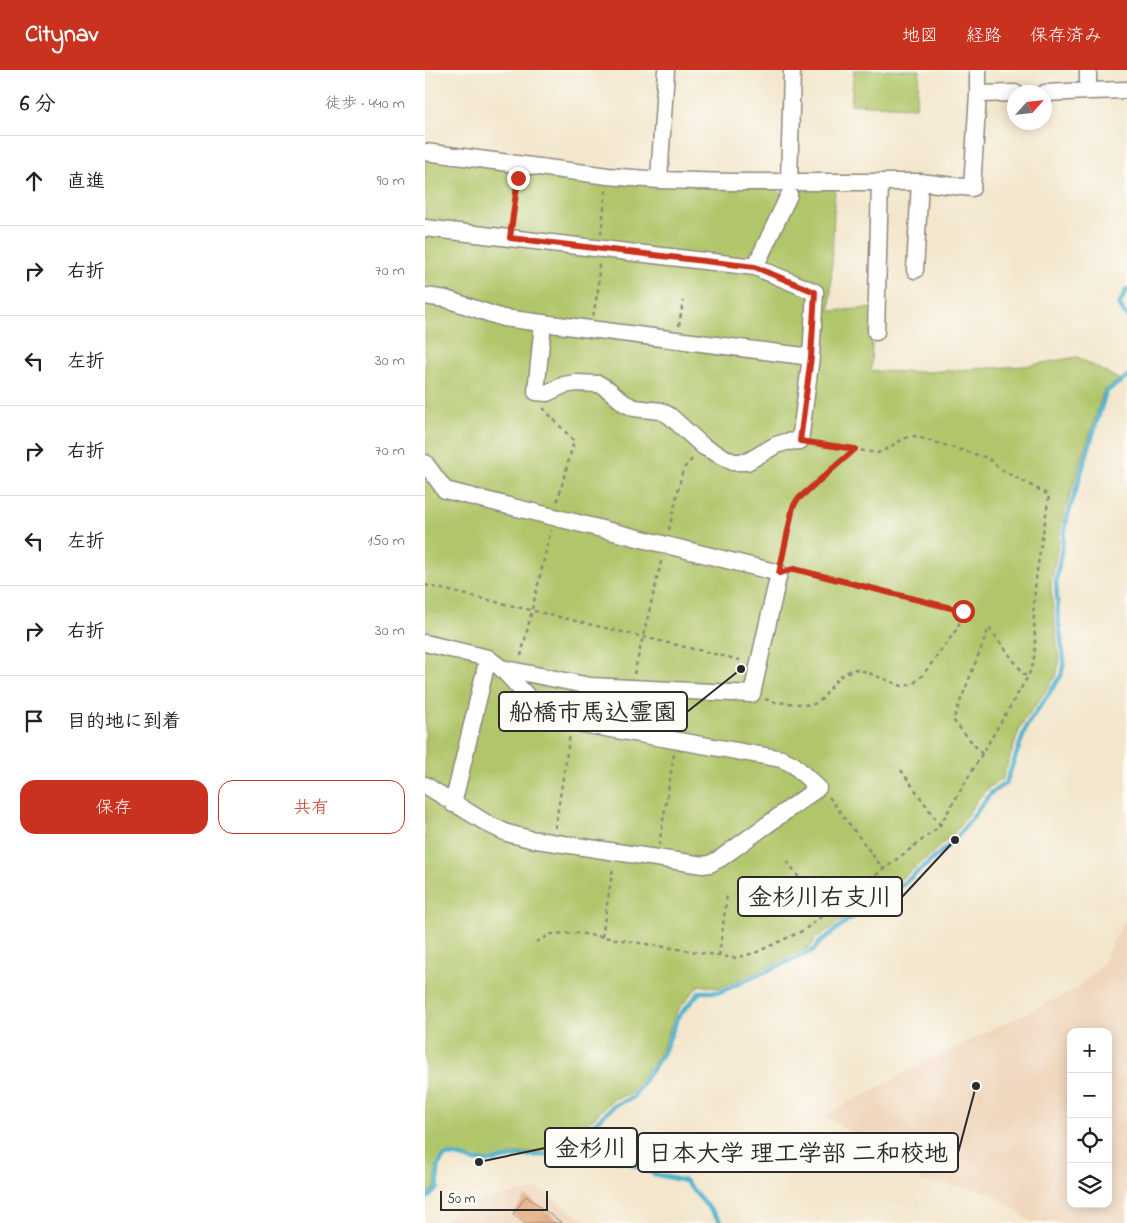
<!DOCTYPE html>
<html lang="ja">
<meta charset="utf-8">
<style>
body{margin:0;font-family:"Indie Flower","Klee One",sans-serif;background:#f6f6f6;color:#202124}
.controls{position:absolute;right:15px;bottom:15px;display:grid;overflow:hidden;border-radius:10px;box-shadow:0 2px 12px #0003}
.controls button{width:45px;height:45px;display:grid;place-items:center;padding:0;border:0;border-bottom:1px solid #e0e0e0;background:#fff;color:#202124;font:25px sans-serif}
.compass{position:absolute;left:582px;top:15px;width:45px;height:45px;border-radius:50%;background:#fff;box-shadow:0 2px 12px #0003;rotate:63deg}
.scale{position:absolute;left:15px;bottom:12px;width:108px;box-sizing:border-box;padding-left:5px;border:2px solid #2b2b2b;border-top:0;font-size:14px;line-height:18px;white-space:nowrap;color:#2b2b2b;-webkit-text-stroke:4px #fdfcf7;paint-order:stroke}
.stop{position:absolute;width:15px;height:15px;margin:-11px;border:4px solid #c8321e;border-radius:50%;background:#fff}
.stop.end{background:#c8321e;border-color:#fff;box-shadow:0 1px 5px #0008}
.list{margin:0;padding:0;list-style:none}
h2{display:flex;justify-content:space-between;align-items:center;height:65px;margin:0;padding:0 20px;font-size:21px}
h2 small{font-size:16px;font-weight:400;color:#757577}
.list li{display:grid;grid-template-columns:32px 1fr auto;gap:15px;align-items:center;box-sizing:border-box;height:90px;padding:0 20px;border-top:1px solid #e0e0e0}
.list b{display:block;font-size:19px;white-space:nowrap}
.list em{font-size:16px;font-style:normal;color:#757577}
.actions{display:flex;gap:10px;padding:15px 20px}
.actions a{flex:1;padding:11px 0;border:1px solid #c8321e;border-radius:15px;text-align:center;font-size:18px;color:#c8321e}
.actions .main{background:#c8321e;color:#fff}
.icon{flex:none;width:28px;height:28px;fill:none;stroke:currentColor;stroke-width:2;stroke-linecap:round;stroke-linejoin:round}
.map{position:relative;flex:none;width:702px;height:1153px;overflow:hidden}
header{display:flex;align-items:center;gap:30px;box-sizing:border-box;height:70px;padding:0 25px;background:#c8321e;color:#fff}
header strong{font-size:24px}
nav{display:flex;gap:28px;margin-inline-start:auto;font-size:18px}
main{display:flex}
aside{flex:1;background:#fff}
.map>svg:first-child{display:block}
.built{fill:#efd6bc;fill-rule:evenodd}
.green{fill:#b1c66b;stroke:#6e784b}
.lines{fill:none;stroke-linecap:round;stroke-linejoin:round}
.stream{stroke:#4fb3ce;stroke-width:4.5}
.building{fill:#e1a374}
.minor-casing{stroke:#8f887c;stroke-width:19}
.path{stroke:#8f887c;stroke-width:2.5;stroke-dasharray:4 4;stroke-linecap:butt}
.minor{stroke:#fff;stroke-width:16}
.route{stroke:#c8321e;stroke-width:6}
.leader{fill:none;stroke:#2b2b2b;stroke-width:2}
.callout-dot{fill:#2b2b2b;stroke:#fdfcf7;stroke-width:2}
.callout{fill:#fdfcf7;stroke:#2b2b2b;stroke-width:2}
.callout-label{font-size:24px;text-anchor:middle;font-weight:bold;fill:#2b2b2b}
</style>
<header>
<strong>Citynav</strong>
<nav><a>地図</a><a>経路</a><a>保存済み</a></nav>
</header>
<main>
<aside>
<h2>6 分<small>徒歩 · 440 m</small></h2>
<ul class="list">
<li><svg class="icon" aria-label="ahead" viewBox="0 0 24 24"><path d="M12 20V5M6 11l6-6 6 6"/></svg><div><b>直進</b></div><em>90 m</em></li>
<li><svg class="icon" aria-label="right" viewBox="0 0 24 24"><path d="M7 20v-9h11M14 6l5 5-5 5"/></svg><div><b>右折</b></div><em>70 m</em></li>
<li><svg class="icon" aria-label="left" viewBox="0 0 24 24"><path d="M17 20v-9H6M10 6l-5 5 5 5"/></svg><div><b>左折</b></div><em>30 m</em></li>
<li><svg class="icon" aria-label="right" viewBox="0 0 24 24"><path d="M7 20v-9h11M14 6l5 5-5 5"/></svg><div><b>右折</b></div><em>70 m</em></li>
<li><svg class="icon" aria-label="left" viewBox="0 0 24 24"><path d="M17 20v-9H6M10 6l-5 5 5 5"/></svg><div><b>左折</b></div><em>150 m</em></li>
<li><svg class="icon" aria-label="right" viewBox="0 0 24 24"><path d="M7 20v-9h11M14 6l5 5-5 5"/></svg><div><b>右折</b></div><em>30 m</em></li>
<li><svg class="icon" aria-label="arrive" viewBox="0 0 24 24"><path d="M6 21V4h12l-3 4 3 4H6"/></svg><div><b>目的地に到着</b></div></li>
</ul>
<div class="actions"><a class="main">保存</a><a>共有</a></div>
</aside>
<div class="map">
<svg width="702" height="1153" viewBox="0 0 702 1153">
<rect width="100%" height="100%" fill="#fdfcf7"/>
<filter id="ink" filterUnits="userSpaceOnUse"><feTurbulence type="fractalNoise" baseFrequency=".02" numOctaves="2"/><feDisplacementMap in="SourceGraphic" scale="10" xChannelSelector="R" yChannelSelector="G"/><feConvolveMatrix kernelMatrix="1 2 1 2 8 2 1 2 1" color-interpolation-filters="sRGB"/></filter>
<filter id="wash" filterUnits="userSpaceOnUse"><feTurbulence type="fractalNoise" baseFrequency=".0096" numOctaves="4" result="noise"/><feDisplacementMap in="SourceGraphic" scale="20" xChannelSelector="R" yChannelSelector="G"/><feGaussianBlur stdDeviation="1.12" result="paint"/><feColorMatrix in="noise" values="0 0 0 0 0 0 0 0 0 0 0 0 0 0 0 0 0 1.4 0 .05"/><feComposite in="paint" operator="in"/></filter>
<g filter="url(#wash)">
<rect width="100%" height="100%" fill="#f3e6cc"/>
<path class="built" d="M702 848V1153H607L566 1122 498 1111 400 1046 512 986 653 918 676 896 695 859ZM646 962H683V1134H646Z
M114 1119 163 1153H19L36 1133Z"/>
<path class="green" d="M429 0H495L491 37 426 34Z
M0 84 351 118 356 124H369L379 116H410L405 241 448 238 446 301 499 302 600 296 652 287 695 310 679 320 638 447 626 512V521L634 592 631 606 596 655 577 710C572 713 565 716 561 720 547 734 539 754 524 768 483 807 436 837 390 869L386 877 295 918 274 915 252 941 236 981 205 1024 188 1029 154 1062 143 1080 87 1084 77 1089 54 1090 31 1084H21L17 1086 12 1096 10 1117 0 1126Z"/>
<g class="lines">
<path class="stream" d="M702 219 694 235 702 247
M148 1081 158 1064 190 1035 207 1028 239 982 253 947 275 922H295L389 880 394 873 423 850 472 819 501 795 530 770 566 723 581 713 602 655 636 606 639 592 633 547 631 511 642 448 681 322 702 307
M0 1130 13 1118C13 1110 11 1095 18 1088 26 1081 42 1090 51 1091 65 1093 76 1089 89 1087 102 1084 115 1086 128 1085 137 1084 146 1080 154 1084L202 1092 229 1104 260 1111 297 1153"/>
</g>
<g id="blocks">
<path class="building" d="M101 1126 137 1153H100L88 1144Z"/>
</g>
</g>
<g filter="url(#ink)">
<use href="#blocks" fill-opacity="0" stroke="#8f887c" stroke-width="1"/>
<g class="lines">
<g class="minor-casing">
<path id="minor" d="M663 21 702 20
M620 23 663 21V0
M553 24 590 23
M0 82 183 106 234 110 308 112H495L547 118 553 24V0
M234 110 241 0
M364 112 367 0
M0 158 330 197 390 222 386 287 375 371 361 372 351 375 322 392H308L279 377 245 346 236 341 209 338 199 333 184 320 174 314 151 313 139 315 122 323 111 322 118 253
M330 197 364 125
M490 200 495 112
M0 226 21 229 78 248 386 287
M451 262 455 112
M0 393 20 420 354 503 327 624 165 616 76 598
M0 573 63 588 76 598 106 630 137 648 157 654 357 689 369 695 393 718 296 788 285 794 278 795 105 769 82 763 63 754 0 715
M28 734 63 588"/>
</g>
<path class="path" d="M87 154 92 110
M176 164 181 120
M168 246 173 220 174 194
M254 256 258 231
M118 338 149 371 132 433
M244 460 258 399 269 387
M357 490 368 437 372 430 430 379
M0 515 319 591
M96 586 126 460
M209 604 237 488
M340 629 350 632 387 635 396 630 414 607 428 599 436 600 477 616 488 614 497 606 532 559 539 541 368 499
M557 684 528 650 564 558 602 608
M476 700 515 755
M404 727 459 800
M130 758 145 664
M234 775 249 684
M362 791 400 844
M177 867 188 797
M111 872 127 864 153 863 309 888 330 883 379 860 510 760 515 755 602 608C616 582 607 559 609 532 611 496 619 461 624 425L575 399 563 388 489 366C474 368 466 379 452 383L388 373
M294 886 302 825"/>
<use href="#minor" class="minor"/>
</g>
</g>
<g class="lines" filter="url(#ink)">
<path class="route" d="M93 108 85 168 330 197 390 222 386 287 375 371 430 379 372 430 368 437 354 503 369 499 538 541"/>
</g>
<path class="leader" d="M316 599L262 642M530 770L477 827M54 1092L120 1078M551 1016L533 1083"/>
<g class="callout-dot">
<circle cx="316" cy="599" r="5"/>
<circle cx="530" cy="770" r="5"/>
<circle cx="54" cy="1092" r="5"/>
<circle cx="551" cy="1016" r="5"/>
</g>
<g class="callout">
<rect x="74" y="622" width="188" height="39" rx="5"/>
<rect x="313" y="807" width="164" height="39" rx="5"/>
<rect x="120" y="1058" width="92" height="39" rx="5"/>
<rect x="213" y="1063" width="320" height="39" rx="5"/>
</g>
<g class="callout-label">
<text x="168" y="650">船橋市馬込霊園</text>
<text x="395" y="835">金杉川右支川</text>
<text x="166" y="1086">金杉川</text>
<text x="373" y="1091">日本大学 理工学部 二和校地</text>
</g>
</svg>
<div class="controls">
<button>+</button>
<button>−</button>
<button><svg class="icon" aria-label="locate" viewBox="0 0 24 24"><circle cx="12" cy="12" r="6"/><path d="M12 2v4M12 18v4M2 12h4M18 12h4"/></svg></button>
<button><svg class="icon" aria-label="layers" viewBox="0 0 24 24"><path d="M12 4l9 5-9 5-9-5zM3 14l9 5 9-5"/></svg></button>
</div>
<svg class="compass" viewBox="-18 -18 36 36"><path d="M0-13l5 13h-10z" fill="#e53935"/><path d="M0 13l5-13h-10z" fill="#757577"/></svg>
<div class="scale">50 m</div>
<div class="stop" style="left:538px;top:541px"></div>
<div class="stop end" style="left:93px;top:108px"></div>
</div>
</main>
